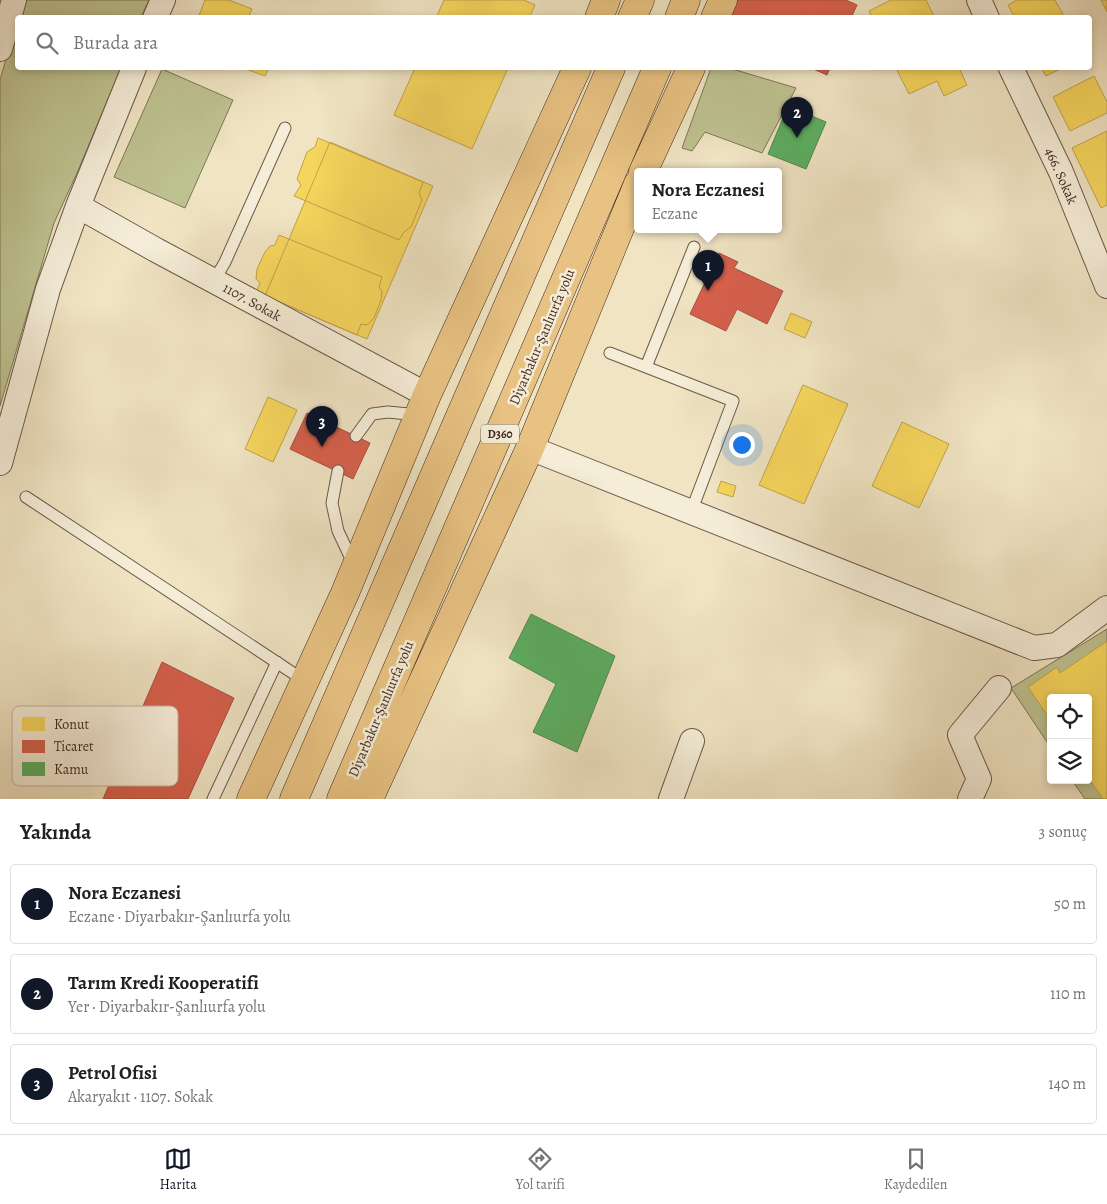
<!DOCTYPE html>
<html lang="tr">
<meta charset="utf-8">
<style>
body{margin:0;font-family:Alegreya,serif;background:#f2f2f2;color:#202124}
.controls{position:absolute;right:15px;bottom:15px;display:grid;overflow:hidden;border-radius:5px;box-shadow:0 2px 8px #0003}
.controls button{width:45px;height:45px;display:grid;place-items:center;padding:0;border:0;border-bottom:1px solid #e0e0e0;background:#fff;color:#202124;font:25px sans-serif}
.you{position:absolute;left:741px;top:444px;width:18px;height:18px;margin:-12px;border:4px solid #fff;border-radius:50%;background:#1a73e8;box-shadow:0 0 0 8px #1a73e833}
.badge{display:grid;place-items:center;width:32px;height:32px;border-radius:50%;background:#111827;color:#fff;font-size:16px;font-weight:700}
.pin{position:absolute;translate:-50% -41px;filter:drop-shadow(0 1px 2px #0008)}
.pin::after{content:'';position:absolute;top:26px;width:18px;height:15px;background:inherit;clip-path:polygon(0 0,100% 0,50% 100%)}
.popup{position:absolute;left:634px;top:168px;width:148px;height:65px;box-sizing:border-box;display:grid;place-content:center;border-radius:5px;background:#fff;filter:drop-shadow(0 1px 4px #0005);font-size:16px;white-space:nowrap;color:#757577}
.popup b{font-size:19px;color:#202124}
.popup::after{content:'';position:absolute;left:50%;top:100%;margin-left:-10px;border:10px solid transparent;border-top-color:#fff}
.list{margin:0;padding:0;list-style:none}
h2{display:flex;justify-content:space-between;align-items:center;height:65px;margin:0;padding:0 20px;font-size:21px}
h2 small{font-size:16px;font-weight:400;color:#757577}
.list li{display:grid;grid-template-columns:32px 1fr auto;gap:15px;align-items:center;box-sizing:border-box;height:80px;margin:0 10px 10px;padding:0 10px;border:1px solid #e0e0e0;border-radius:5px}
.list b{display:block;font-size:19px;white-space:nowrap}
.list p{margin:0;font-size:16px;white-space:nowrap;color:#757577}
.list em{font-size:16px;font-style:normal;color:#757577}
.icon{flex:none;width:28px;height:28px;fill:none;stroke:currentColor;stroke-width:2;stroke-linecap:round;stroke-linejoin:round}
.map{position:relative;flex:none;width:1107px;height:799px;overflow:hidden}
.search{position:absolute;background:#fff;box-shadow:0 2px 8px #0003;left:15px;right:15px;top:15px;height:55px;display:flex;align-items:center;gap:12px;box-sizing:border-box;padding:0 18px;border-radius:5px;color:#757577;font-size:19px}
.sheet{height:335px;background:#fff}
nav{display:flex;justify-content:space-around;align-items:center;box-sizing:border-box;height:70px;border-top:1px solid #e0e0e0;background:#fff;font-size:14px;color:#757577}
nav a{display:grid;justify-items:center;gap:2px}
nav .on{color:#111827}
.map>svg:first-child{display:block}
.green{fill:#bec290;stroke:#7f7658}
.homes{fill:#f6d55c;stroke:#bfa24a}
.shops{fill:#d6604d;stroke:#a95040}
.public{fill:#5aae61;stroke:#52864e}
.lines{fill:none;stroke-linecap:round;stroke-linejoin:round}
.service-casing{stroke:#6c584a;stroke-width:13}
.minor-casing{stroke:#6c584a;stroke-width:26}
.trunk-casing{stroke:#402a21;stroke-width:29}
.service{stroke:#f5edd8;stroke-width:11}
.minor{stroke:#f5edd8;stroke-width:24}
.trunk{stroke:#e8c282;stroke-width:28}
.labels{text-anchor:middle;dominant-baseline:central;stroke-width:5;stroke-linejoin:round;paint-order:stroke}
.shield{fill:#f5edd8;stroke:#766458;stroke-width:1}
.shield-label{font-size:12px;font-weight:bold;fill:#402a21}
.street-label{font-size:14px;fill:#402a21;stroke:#f5edd8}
.key{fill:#f5edd8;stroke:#bfb2a1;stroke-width:1}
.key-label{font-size:14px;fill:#402a21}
</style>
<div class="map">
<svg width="1107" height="799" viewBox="0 0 1107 799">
<rect width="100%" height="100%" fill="#f0e4c3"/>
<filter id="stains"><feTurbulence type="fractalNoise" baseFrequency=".004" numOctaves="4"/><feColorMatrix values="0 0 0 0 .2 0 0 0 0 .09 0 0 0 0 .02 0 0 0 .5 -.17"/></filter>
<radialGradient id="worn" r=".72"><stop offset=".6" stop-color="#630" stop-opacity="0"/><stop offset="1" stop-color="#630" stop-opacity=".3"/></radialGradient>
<path class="green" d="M24 0H149L141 17 18 18Z
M17 21 18 68H121L77 173 54 223 0 406V80Z
M711 68H729L796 88 762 153 705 132 692 151 682 148Z
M162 69 233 100 185 208 114 177Z
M1107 629V799H1085L1072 780H1088V698H1051V748L1011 688Z"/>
<path class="homes" d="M205 0H229L252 9 248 18H198Z
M444 0H524L535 5 529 18H436Z
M891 0H926L935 18H872L869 11Z
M1017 0H1055L1065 18H1015L1008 5Z
M1101 0H1107V12Z
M243 68H269L265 76Z
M415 68H508L472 149 394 115Z
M896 68H959L967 85 944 96 937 81 909 94Z
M1041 68H1062L1046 76Z
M1094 76 1107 102V113L1070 131 1053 97Z
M1107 131V205L1101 208 1072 148Z
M318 138 423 182 419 193 422 200 411 227 404 232 399 240 294 196 301 185 297 179 307 152 315 147Z
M330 142 433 186 367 339 265 296Z
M279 235 382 277 379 287 382 291 381 300 374 318 367 325 361 324 357 335 256 292 260 283 256 279 257 269 265 252 270 246 275 245Z
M791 313 812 322 805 338 784 329Z
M803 385 848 404 804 504 759 485Z
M268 397 297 410 273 462 245 449Z
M902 422 949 444 919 508 872 486Z
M721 481 736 486 733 497 717 492Z
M1107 641V799H1103L1088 777V698H1051V721L1028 687 1057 667 1060 673Z"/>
<path class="shops" d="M737 0H846L857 5 851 18H729Z
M811 68H830L827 75Z
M719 253 738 262 734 268 783 291 767 324 737 309 726 331 690 314Z
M307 413 370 443 353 479 290 449Z
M162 662 234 698 188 799H103Z"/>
<path class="public" d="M788 106 826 122 806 169 768 154Z
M531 614 615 656 577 752 533 732 556 684 509 658Z"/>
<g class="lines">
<g class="service-casing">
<path id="service" d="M214 281 225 262 285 128
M610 353 733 401 691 512
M646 367 694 247
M356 436 372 414 388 412 419 415
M338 471 332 503 338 531 354 565
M26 497 305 681
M213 799 277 662"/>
</g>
<g class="minor-casing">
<path id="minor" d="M979 0 987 18
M155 18 163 0
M0 49 14 0
M1011 68 1061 172 1107 286
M78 206 156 250 427 395
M530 448 1034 648 1057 645 1107 608
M0 463 48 289 78 206 134 68
M671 799 692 741
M970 799 979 779 960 735 999 688"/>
</g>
<g class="trunk-casing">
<path id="trunk" d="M599 18 606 0
M632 18 640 0
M679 18 686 0
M715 18 723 0
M643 172 691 68
M251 799 345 593 427 395 577 68
M294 799 611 68
M341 799 657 68
M369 799 530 448 638 184"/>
</g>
<use href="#service" class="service"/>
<use href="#minor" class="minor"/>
<use href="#trunk" class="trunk"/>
</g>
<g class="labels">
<rect class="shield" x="481" y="424.5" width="38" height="19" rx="4"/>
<g class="shield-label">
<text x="500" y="434">D360</text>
</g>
<g class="street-label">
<text transform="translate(1061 176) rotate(66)">466. Sokak</text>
<text transform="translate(252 302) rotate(29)">1107. Sokak</text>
<text transform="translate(542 337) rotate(-67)">Diyarbakır-Şanlıurfa yolu</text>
<text transform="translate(381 709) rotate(-67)">Diyarbakır-Şanlıurfa yolu</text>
</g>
</g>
<rect x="12" y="706" width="166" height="80" rx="8" class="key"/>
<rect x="22" y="717" width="23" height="14" fill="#f6d55c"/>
<rect x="22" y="740" width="23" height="13" fill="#d6604d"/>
<rect x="22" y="762" width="23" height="14" fill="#5aae61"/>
<g class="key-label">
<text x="54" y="729">Konut</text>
<text x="54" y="751">Ticaret</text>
<text x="54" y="774">Kamu</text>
</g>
<rect width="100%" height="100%" filter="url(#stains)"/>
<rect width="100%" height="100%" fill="url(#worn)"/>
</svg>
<div class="controls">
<button><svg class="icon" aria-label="locate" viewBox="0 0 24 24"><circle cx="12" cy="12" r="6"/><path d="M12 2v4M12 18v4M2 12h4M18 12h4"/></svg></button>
<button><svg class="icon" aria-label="layers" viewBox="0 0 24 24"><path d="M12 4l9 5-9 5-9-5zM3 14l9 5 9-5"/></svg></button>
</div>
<div class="you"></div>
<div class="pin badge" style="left:708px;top:291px">1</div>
<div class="popup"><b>Nora Eczanesi</b>Eczane</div>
<div class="pin badge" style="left:797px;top:138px">2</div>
<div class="pin badge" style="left:322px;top:447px">3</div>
<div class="search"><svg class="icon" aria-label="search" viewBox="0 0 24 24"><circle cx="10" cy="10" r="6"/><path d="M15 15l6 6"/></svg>Burada ara</div>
</div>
<section class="sheet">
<h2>Yakında<small>3 sonuç</small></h2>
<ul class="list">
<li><span class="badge">1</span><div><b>Nora Eczanesi</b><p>Eczane · Diyarbakır-Şanlıurfa yolu</p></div><em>50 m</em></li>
<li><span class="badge">2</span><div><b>Tarım Kredi Kooperatifi</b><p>Yer · Diyarbakır-Şanlıurfa yolu</p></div><em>110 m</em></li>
<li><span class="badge">3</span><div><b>Petrol Ofisi</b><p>Akaryakıt · 1107. Sokak</p></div><em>140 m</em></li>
</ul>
</section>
<nav>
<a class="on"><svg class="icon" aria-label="map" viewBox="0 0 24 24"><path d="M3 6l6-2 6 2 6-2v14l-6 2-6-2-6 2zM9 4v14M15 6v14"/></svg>Harita</a>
<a><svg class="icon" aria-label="directions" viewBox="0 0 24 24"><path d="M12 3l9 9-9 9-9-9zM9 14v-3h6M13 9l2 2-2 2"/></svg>Yol tarifi</a>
<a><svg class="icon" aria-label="saved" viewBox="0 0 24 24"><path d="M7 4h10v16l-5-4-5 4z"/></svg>Kaydedilen</a>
</nav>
